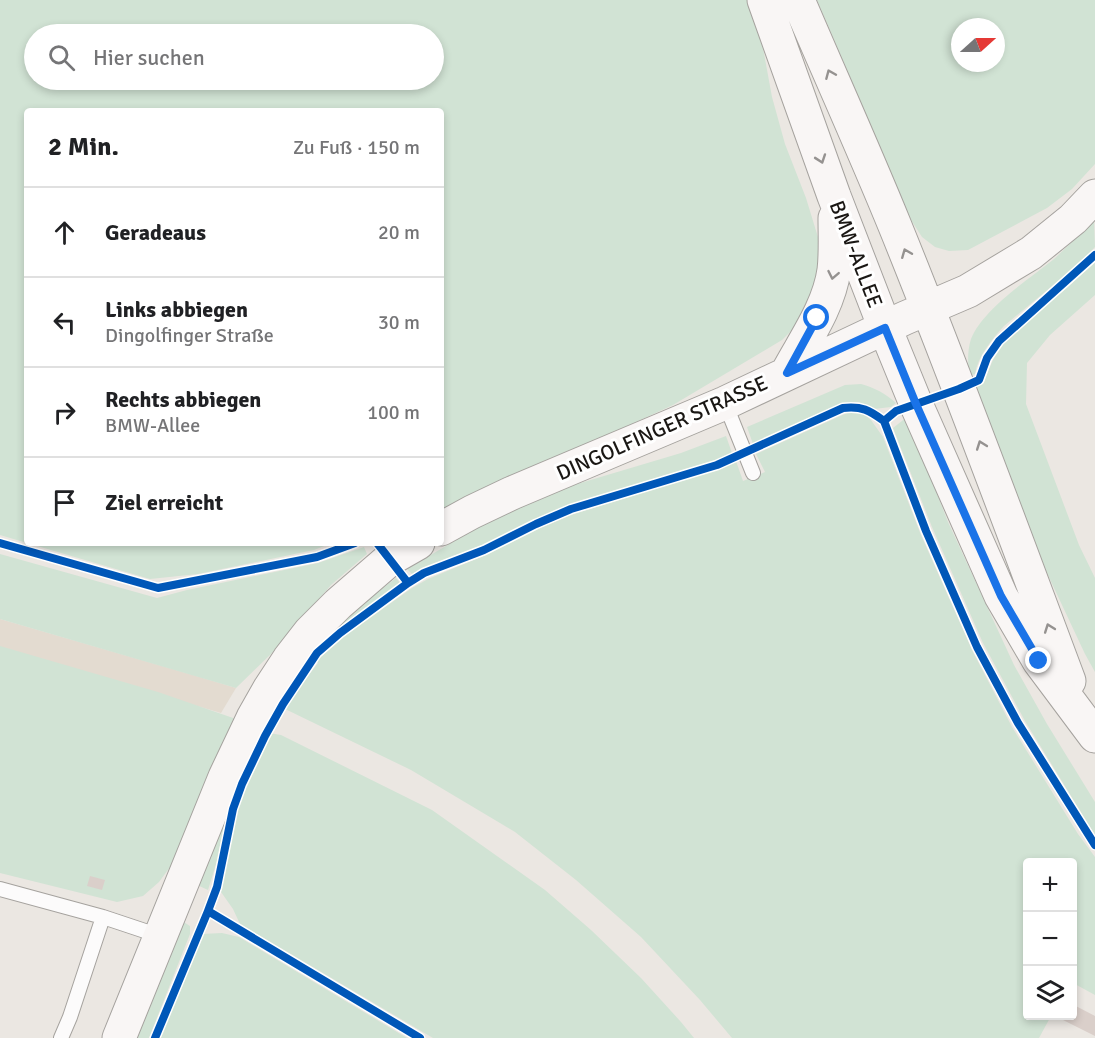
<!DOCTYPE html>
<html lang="de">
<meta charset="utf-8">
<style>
body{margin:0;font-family:Signika,sans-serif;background:#f6f6f6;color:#202124}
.controls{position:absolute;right:18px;bottom:18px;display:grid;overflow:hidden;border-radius:6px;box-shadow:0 3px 9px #0003}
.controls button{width:54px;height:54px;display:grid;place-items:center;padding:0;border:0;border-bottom:2px solid #e0e0e0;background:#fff;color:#202124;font:30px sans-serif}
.compass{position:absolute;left:951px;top:18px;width:54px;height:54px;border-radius:50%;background:#fff;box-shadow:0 3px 9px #0003;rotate:69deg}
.stop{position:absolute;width:18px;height:18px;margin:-14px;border:4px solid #1a73e8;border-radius:50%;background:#fff}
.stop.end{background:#1a73e8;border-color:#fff;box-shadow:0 2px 6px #0008}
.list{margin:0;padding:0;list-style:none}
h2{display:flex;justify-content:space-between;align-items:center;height:78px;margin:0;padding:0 24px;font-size:26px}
h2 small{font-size:20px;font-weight:400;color:#757577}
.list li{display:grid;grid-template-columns:39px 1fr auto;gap:18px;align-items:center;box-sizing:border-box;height:90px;padding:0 24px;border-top:2px solid #e0e0e0}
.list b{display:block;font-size:22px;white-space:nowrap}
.list p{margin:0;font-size:20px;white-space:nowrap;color:#757577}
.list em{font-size:20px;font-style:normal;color:#757577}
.icon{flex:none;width:33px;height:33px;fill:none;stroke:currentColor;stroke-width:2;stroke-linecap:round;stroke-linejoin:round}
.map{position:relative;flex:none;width:1095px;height:1038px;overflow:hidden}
.search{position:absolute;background:#fff;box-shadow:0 3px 9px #0003;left:24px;top:24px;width:420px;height:66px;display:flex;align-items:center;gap:15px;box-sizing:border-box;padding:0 21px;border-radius:33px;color:#757577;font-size:22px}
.panel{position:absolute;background:#fff;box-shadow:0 3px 9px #0003;left:24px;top:108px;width:420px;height:438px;border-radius:6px}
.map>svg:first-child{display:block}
.built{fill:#e3dbd0}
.green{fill:#d1e3d4;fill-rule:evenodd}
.building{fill:#dacfca}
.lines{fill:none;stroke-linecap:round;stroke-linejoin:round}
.lane-casing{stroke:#a5a29e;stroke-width:16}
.secondary-casing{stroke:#a5a29e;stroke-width:35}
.lane{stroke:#fcfbfb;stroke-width:14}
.secondary{stroke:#f9f6f5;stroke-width:33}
.cycleway-casing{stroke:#fff;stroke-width:11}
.cycleway{stroke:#0057b8;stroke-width:8}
.oneway{stroke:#959290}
.route{stroke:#1a73e8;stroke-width:8}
.labels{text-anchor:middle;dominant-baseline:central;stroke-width:6;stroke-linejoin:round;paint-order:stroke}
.street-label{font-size:21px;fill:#1a1714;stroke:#fff}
</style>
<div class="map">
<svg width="1095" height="1038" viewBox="0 0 1095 1038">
<rect width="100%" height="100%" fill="#ebe7e2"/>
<path class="built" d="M0 619 193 675 236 688 221 713 0 648Z"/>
<path class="green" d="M0 0H749L761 37 772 97 785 144 806 198 821 247 822 273 794 328 782 340 673 405 441 512V111H27V543L0 535ZM34 34H434V80H34Z
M817 0H1095V164L1072 189 1047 208 968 250 949 251 935 247 922 237 911 220ZM960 27H996V63H960Z
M1094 220 1095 247 1081 262 1004 326C992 339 978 356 975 374L969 376C968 364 967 351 971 339 983 309 1029 279 1054 259 1068 246 1081 233 1094 220Z
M1095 262V295L1050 335 1027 363 1026 404 1079 545 1095 578V672L1085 654 1047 573 975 387 983 384 992 362 1001 344 1024 322 1068 287Z
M861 384C875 388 885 393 896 403L891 407 874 409 858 402 843 404 753 444 747 427 845 385Z
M857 412 865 415 871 420 883 437 921 535 973 652 1012 727 1078 834 1095 857V995L1073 983 1072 862H1028V1016H1051L1039 1038H732L700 1000 641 937 576 880 515 832 411 770 283 708 318 663 316 661 343 637 412 588 428 579 488 554 538 529 574 514 719 469 736 461 743 481 765 472 756 454 847 413Z
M907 417 948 522 1014 665 1047 724 1095 802V835L1025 721 983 643 932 527 893 428Z
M726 436 732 453 714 461 569 506 534 521 482 547 451 558 422 570 413 575 407 569 495 517 557 490 681 453Z
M27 543H332L314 550 198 574 150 579Z
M364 547 367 554 331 585 272 653 236 688 0 619V554L157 598 187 590 318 563Z
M396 578 400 583 327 639 325 636 363 603Z
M0 646 158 692 236 719 209 771 173 863 159 882 143 896 117 902 0 873Z
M269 733 281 735 432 810 545 890 591 930 641 978 681 1022 694 1038H433L240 924 233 909 221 892 239 805Z
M225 821 217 861 208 890 195 884Z
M182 921 190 926V934L149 1038H136Z
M222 933 239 937 407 1038H160L202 934Z"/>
<path class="building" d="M90 876 105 880 102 890 87 886Z
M1072 1004 1095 1016V1036L1059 1018 1060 1016H1072Z"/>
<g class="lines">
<g class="lane-casing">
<path id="lane" d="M725 403 753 473
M0 889 103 917 160 936
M61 1038 70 1017 103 917"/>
</g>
<g class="secondary-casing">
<path id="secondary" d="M764 0 834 196 885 328 916 404 1001 596 1039 661 1095 736
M798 0C830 75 864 150 895 226 956 376 1012 529 1069 681
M787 373C804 341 829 307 834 270 836 253 835 236 835 218
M441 529 472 512 512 493 725 403 905 318 968 291 1031 253 1073 219 1095 196
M119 1038 225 777 253 718 270 688 289 659 310 632 338 604 390 559 418 543"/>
</g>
<use href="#lane" class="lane"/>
<use href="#secondary" class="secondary"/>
<g class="cycleway-casing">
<path id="cycleway" d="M884 421 896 411 959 389 979 380 987 358 999 341 1095 255
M0 543 158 588 317 557 355 543
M377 543 408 583 424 573 484 550 536 524 571 509 717 465 843 408C862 406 869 410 884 421L926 531 977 647 1018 723 1095 845
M408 583 340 633 317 653 283 704 265 736 242 784 233 809 217 887 208 911 420 1038
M155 1038 208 911"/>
</g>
<use href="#cycleway" class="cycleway"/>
</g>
<defs><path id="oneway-chevron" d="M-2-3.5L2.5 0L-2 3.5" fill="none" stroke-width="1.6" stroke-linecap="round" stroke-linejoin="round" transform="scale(1.5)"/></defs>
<g class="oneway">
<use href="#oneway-chevron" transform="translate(830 74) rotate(-113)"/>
<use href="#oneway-chevron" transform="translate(821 159) rotate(71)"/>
<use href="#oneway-chevron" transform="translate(906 253) rotate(-112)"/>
<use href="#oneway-chevron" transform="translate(833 275) rotate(101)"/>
<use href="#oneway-chevron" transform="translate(981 445) rotate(-110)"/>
<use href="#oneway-chevron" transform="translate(1049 628) rotate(-110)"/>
</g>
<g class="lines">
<path class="route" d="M817 318 787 373 885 328 916 404 1001 596 1039 661"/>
</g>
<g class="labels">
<g class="street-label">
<text transform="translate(856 254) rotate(69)">BMW-ALLEE</text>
<text transform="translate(662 428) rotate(-24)">DINGOLFINGER STRASSE</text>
</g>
</g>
</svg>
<div class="controls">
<button>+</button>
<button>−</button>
<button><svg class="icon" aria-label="layers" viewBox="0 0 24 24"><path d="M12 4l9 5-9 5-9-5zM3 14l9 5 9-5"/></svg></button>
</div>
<svg class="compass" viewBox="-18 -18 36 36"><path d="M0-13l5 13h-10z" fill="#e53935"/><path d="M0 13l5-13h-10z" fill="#757577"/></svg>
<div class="stop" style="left:817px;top:318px"></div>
<div class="stop end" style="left:1039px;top:661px"></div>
<div class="search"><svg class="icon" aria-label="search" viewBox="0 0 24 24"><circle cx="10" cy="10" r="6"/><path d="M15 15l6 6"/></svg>Hier suchen</div>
<section class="panel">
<h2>2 Min.<small>Zu Fuß · 150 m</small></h2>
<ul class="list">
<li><svg class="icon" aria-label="ahead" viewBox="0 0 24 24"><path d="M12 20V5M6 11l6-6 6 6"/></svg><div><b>Geradeaus</b></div><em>20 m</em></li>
<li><svg class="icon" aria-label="left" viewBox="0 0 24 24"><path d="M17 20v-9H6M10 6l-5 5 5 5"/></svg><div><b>Links abbiegen</b><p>Dingolfinger Straße</p></div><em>30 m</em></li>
<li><svg class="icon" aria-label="right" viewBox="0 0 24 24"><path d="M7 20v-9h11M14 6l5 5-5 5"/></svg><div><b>Rechts abbiegen</b><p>BMW-Allee</p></div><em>100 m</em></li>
<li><svg class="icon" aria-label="arrive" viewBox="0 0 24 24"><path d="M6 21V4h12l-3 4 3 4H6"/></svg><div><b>Ziel erreicht</b></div></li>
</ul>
</section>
</div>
